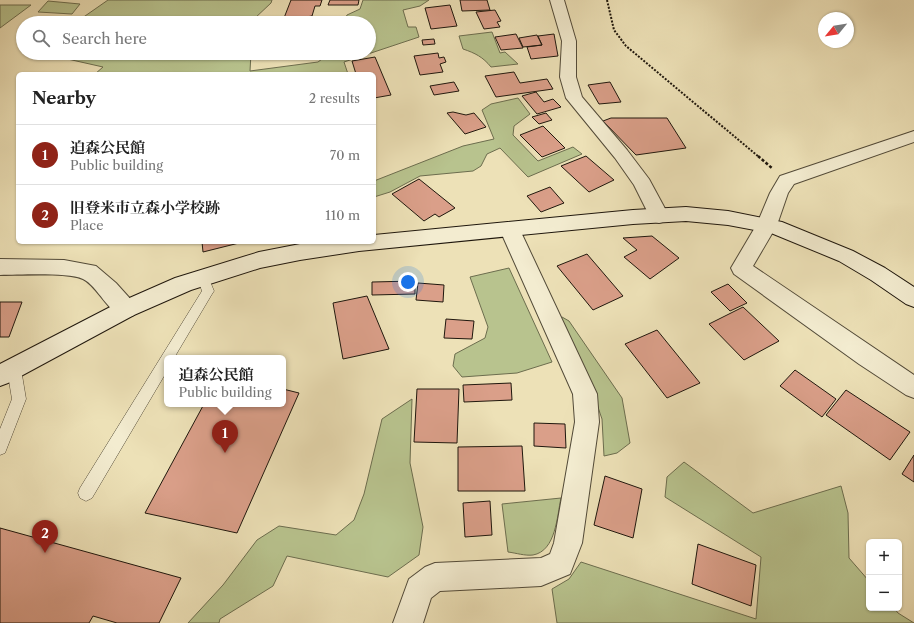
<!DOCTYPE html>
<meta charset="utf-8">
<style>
body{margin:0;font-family:"Libre Caslon Text","Noto Serif JP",serif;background:#f2f2f2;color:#222}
.controls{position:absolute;right:12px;bottom:12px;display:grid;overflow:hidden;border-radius:6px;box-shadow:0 1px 3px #0004}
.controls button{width:36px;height:36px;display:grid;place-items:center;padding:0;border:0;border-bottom:1px solid #e0e0e0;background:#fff;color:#222;font:20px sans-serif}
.compass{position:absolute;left:818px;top:12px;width:36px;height:36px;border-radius:50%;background:#fff;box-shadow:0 1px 3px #0004;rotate:240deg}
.you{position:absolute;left:408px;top:282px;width:14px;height:14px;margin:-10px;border:3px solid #fff;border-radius:50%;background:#1a73e8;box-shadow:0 0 0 6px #1a73e833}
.badge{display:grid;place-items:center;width:26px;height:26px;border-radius:50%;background:#8f2418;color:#fff;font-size:13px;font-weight:700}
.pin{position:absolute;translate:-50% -33px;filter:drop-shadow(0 1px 2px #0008)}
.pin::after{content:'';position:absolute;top:21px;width:14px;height:12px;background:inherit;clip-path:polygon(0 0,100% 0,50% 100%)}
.popup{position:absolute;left:164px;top:355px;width:122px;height:52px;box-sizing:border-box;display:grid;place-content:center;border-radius:6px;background:#fff;filter:drop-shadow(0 1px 3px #0005);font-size:13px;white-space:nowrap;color:#767676}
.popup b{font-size:15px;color:#222}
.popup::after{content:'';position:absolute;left:50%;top:100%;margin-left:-8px;border:8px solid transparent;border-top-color:#fff}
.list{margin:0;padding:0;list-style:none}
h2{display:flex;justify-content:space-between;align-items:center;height:52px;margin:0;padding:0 16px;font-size:17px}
h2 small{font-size:13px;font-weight:400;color:#767676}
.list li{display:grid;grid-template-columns:26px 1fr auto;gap:12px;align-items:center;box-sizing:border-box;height:60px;padding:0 16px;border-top:1px solid #e0e0e0}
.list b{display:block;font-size:15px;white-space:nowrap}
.list p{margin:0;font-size:13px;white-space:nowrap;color:#767676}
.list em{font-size:13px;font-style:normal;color:#767676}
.icon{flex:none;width:22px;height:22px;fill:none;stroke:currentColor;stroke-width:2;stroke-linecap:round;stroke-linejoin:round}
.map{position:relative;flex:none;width:914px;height:623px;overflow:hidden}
.search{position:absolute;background:#fff;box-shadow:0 1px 3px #0004;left:16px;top:16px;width:360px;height:44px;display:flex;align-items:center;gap:10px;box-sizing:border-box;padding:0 14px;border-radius:22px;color:#767676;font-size:15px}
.panel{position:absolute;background:#fff;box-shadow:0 1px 3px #0004;left:16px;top:72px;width:360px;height:172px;border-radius:6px}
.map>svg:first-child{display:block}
.green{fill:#b8c38e;stroke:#6c6d4e}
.building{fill:#da9f89;stroke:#1f170d}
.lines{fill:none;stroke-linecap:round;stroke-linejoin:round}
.lane-casing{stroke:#524a38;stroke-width:1}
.street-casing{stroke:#524a38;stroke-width:2}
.secondary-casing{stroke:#1f170d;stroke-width:2}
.path-far1{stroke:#1f170d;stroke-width:2;stroke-dasharray:2 1.5;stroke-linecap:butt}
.path{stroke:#1f170d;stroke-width:2.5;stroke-dasharray:3 2;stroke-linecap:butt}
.lane{fill:#f3ecd0;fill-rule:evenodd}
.street{fill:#f3ecd0;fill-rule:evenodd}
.secondary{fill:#f3ecd0;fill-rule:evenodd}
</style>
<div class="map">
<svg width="914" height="623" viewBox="0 0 914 623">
<rect width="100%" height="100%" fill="#ede1b7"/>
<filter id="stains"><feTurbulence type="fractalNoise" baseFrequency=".005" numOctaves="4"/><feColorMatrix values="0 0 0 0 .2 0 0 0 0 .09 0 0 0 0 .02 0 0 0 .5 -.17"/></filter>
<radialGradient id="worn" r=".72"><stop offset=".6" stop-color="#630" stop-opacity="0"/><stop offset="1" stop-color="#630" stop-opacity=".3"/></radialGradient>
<path class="green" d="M108 0H272L271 3 254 19 253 23H75Z
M363 0H429L420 6 403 10 408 27H416L419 37 344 62 348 74H95L103 67 41 53H251L250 71 318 62 330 53H369V23H343L347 15 360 9Z
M48 1 80 4 72 14 38 12Z
M0 5H31L0 28Z
M492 32 500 53 505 52 518 64 491 67C483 57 475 53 463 49L459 36Z
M518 98 530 114 514 126 513 135 538 161 573 147 582 154 528 177 500 148 487 154 481 166 473 171 420 176 390 192 374 197V181L463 146 494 139 482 110 491 104Z
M509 268 552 362 517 373 462 377 453 366 455 354 485 338 488 327 470 277Z
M562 317 569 321 622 398 630 443 617 453 604 456 602 419 592 390 558 319Z
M412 399 410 463 423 527 419 555 388 577 287 556 273 586 220 619 219 623H188L223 585 257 540 279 526 336 535 354 520 364 494 382 419Z
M684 462 753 513 841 486 848 513 849 558 869 581V608H894L898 613 914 623H557L552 589 569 579 581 562 756 619 761 557 665 497 667 477Z
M561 498C557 516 556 551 533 555 525 556 516 553 508 552L502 504Z"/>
<path class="building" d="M291 0H322L320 6H315L312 16 300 18H284Z
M330 0H359L358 5H328Z
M460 0H487L490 10 462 11Z
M450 5 457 26 431 29 425 8Z
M495 10 501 21 497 22 500 27 484 29 476 12Z
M516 34 523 48 501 50 495 37Z
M554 34 558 56 531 59 527 47 542 45 538 36Z
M537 35 542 45 523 47 519 38Z
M434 39 435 44 423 45 422 40Z
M438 53 439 58 444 57 446 62 440 64 443 72 420 75 414 56Z
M375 57 391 95 374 98V74H356L352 61Z
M514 72 520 83 547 79 553 89 496 97 485 76Z
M454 82 459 91 434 95 430 86Z
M610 82 621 102 599 104 588 85Z
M536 92 544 102 553 99 561 107 537 114 522 96Z
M453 112 466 115 474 113 486 127 465 134 447 113Z
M546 113 552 120 539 124 532 117Z
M611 118H667L686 148 636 155 603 121Z
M543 126 565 148 542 157 520 135Z
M586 156 614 180 589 192 561 166Z
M419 179 455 208 439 217 435 214 424 221 392 194Z
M550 187 564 203 541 212 527 196Z
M652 236 679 258 650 279 624 257 637 250 623 238Z
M202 242H243L203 252Z
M587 254 623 296 593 310 557 266Z
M415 281V294L372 295V282Z
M418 283 444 285 443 302 416 300Z
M728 284 747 303 730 311 711 292Z
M367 296 389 349 343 359 333 303Z
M0 302H22L9 337H0Z
M743 307 779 341 744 360 709 324Z
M446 319 474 321 472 339 444 338Z
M657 330 700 383 667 398 625 344Z
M795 370 836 399 822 417 780 386Z
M511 383 512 400 464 402 463 385Z
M283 389 299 393 237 533 145 513 204 404H283Z
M417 389H459L457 443 414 442Z
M846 390 910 432 890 460 826 415Z
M534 423 565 424 566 448 534 446Z
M522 446 525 491H458V447Z
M914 455V482L902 474Z
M605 476 642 489 633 538 594 525Z
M490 501 492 535 465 537 463 503Z
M0 528 181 578 159 623H117L93 616 89 623H0Z
M698 544 756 565 751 606 692 584Z"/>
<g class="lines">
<g class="lane-casing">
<path id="lane" d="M203 272 207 274 214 291 212 294 174 358H167V371L92 498 86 501 80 498 78 493 80 488 202 291 197 277 199 274Z
M14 363 19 365 21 369 26 399 5 453 0 455V429L12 399 7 369 9 365Z"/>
</g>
<g class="street-casing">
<path id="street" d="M550 0H564L576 41V77L582 97 627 150 649 179 669 216 666 221 659 223 652 221 634 185 615 158 566 98 560 77 562 41Z
M914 131V142L794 184 788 193 777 225 753 266 914 375V398L906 395 859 364 734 274 731 268 757 224 770 193 780 176Z
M510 223 517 225 520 230 597 394 599 422 582 543 570 574 541 586 440 591 431 598 423 623H393L409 579 425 567 435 563 541 558 550 554 554 543 575 422 573 394 500 230 503 225Z
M0 259 64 260 96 266 116 283 134 303 137 309 134 315C131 316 128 318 125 317 110 316 97 285 83 279 67 272 19 275 0 275Z"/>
</g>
<g class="secondary-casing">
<path id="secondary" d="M686 207 728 211 782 222 853 251 885 268 914 287V307L906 304 871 280 839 261 771 233 728 225 686 221 633 224 359 251 300 260 260 268 191 290 134 315 8 383 0 386V364L118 303 175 278 259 252 300 244 318 242H374V235L633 210Z"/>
</g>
<path class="path-far1" d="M607 0 614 30 626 46 759 157"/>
<path class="path" d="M758 156 773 169"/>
<use href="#lane" class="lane"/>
<use href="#street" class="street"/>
<use href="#secondary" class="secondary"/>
</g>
<rect width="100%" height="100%" filter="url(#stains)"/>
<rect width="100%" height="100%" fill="url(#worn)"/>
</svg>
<div class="controls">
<button>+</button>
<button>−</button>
</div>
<svg class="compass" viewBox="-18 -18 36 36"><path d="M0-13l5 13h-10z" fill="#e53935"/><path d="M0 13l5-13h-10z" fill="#767676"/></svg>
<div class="you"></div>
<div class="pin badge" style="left:225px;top:453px">1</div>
<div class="popup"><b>迫森公民館</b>Public building</div>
<div class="pin badge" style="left:45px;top:553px">2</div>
<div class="search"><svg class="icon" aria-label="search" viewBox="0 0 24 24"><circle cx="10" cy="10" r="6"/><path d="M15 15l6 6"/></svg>Search here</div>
<section class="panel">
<h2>Nearby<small>2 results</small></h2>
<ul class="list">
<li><span class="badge">1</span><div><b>迫森公民館</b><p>Public building</p></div><em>70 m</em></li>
<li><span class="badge">2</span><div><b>旧登米市立森小学校跡</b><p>Place</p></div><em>110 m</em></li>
</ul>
</section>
</div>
